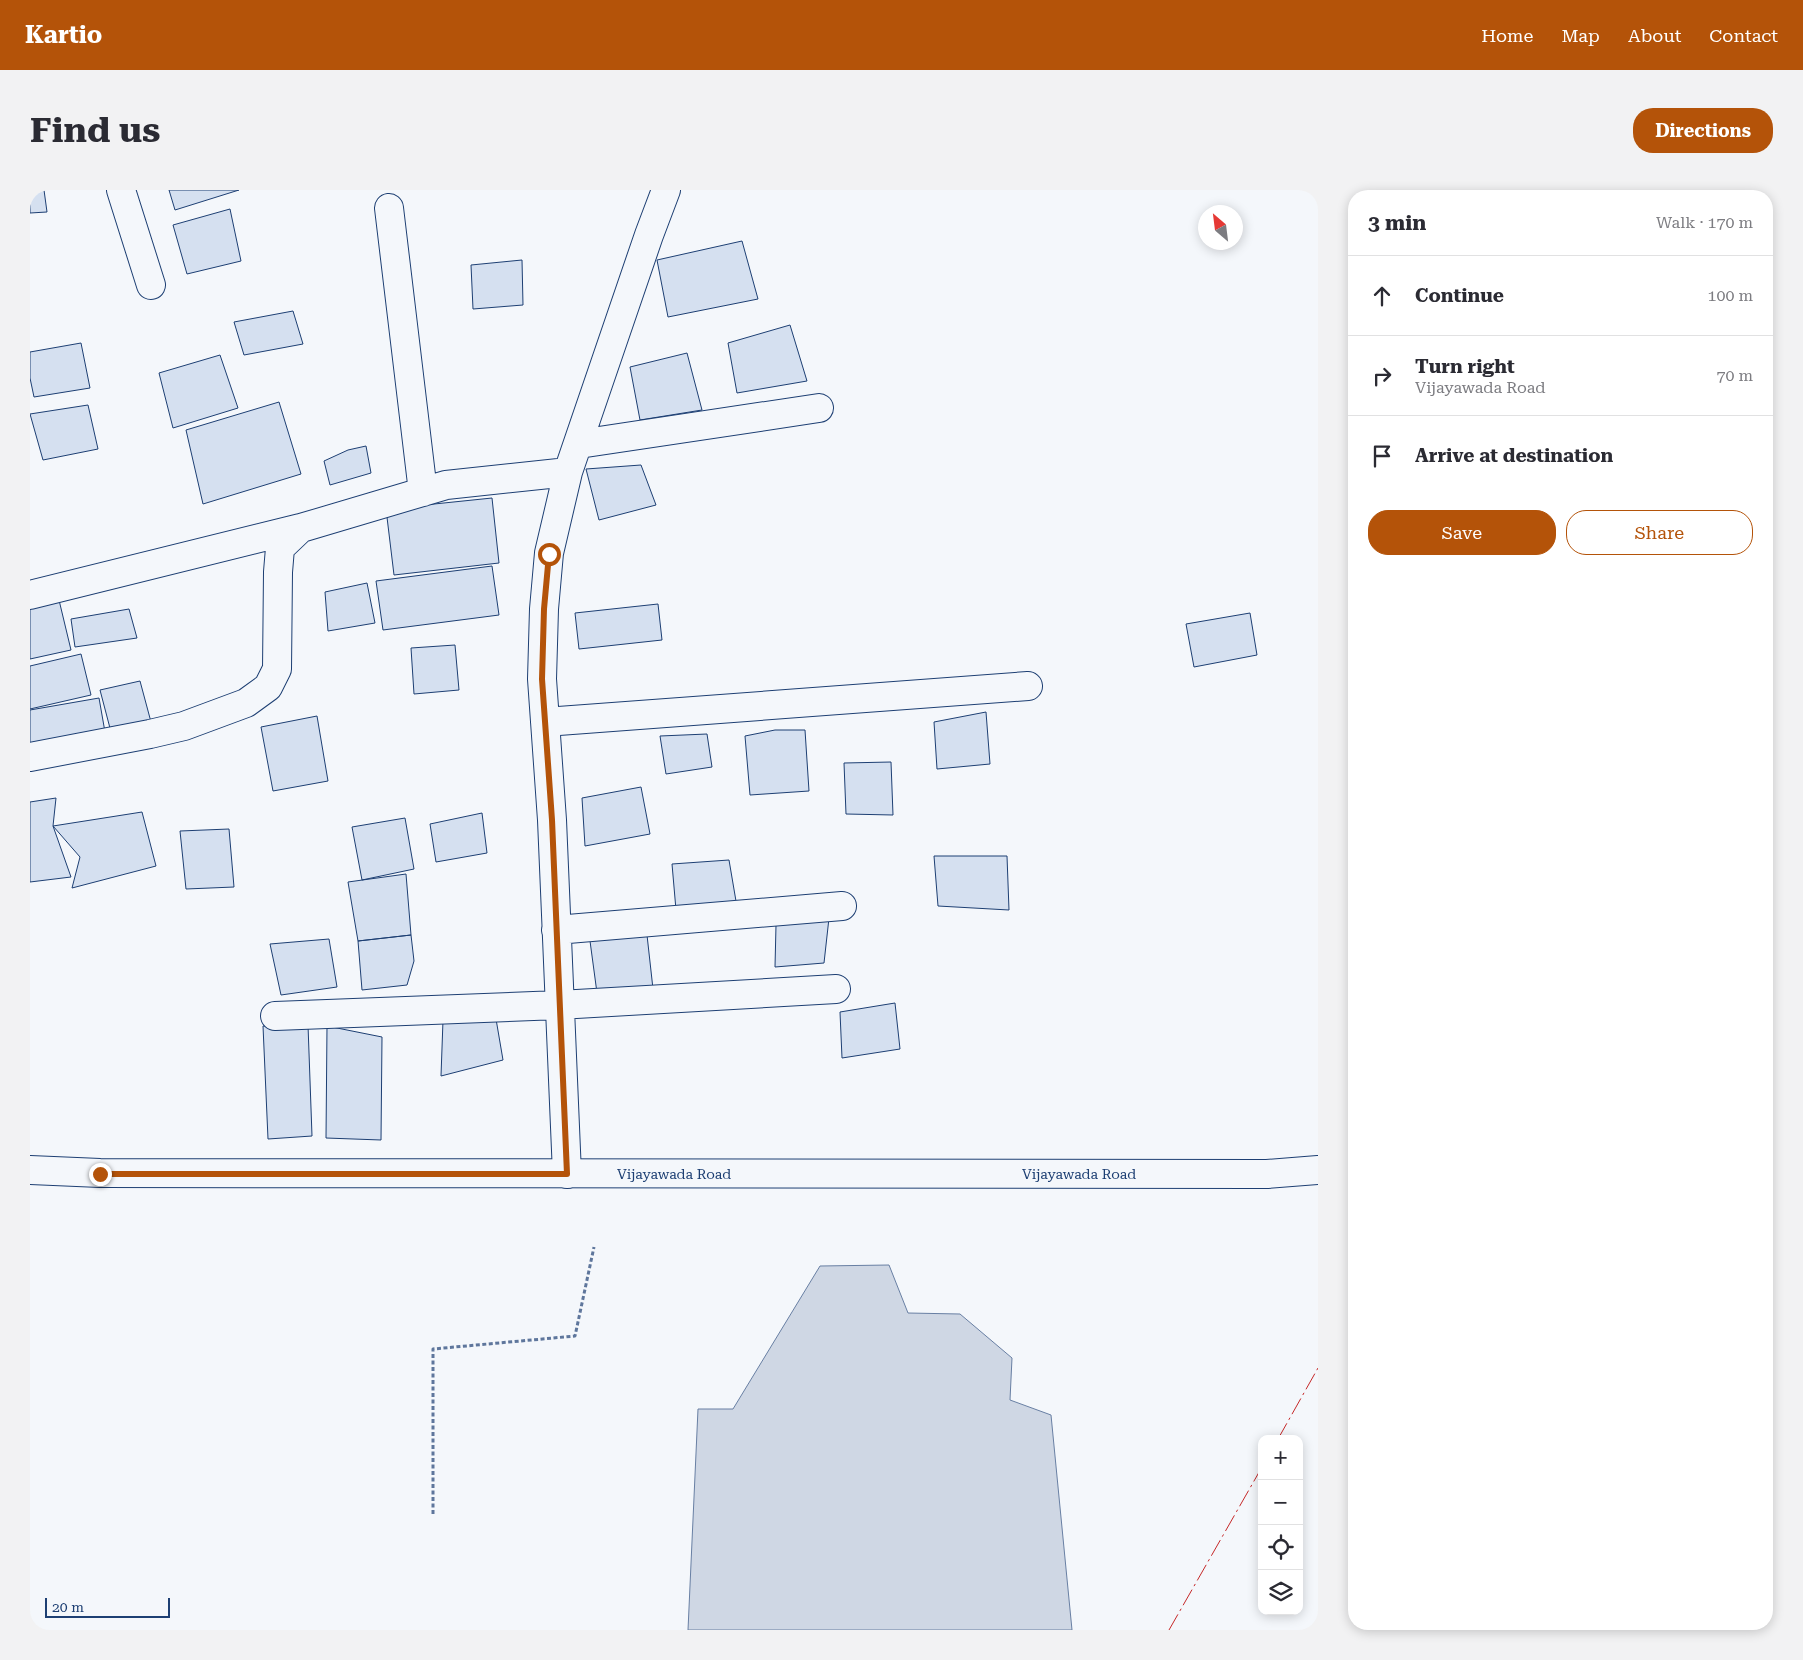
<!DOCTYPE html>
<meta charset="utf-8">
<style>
body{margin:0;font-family:"Roboto Serif",serif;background:#f2f2f3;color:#2b2b33}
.controls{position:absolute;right:15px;bottom:15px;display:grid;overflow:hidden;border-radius:10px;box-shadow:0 2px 12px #0003}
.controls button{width:45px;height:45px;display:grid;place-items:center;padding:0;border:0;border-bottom:1px solid #e1e1e2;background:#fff;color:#2b2b33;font:25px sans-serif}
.compass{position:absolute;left:1168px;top:15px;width:45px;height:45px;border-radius:50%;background:#fff;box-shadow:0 2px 12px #0003;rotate:332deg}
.scale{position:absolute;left:15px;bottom:12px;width:125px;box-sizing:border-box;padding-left:5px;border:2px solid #1d3f73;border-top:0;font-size:14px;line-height:18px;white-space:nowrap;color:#1d3f73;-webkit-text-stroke:4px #f4f7fb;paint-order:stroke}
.stop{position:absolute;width:15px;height:15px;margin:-11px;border:4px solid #b45309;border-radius:50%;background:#fff}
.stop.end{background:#b45309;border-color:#fff;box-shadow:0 1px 5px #0008}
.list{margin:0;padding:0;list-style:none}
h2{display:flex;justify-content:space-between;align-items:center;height:65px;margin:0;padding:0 20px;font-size:21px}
h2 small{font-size:16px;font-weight:400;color:#7c7c81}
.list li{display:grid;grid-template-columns:32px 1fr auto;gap:15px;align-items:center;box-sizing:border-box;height:80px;padding:0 20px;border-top:1px solid #e1e1e2}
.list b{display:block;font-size:19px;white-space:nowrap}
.list p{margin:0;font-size:16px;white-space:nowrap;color:#7c7c81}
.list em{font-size:16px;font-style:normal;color:#7c7c81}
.actions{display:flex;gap:10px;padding:15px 20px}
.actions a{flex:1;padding:11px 0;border:1px solid #b45309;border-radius:20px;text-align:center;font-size:18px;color:#b45309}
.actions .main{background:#b45309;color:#fff}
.icon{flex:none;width:28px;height:28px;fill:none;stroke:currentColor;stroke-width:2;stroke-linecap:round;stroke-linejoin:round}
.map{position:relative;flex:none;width:1288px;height:1440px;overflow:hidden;border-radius:20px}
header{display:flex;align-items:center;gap:30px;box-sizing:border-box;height:70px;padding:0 25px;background:#b45309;color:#fff}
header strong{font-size:24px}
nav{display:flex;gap:28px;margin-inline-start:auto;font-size:18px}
.intro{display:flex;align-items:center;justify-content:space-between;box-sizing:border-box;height:120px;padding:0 30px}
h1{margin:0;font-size:35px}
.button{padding:12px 22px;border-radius:20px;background:#b45309;color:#fff;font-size:18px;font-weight:700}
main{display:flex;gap:30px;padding:0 30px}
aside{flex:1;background:#fff;border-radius:20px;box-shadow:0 2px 12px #0003}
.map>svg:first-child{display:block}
.water{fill:#cfd7e4;stroke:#687fa3}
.building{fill:#d5e0f0;stroke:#1d3f73}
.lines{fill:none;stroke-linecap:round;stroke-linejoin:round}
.street-casing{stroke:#1d3f73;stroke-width:30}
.secondary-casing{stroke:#1d3f73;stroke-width:30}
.path{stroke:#5e769c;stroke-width:3;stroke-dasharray:4 2.5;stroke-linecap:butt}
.street{stroke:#f4f7fb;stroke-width:28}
.secondary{stroke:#f4f7fb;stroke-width:28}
.power{stroke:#c62828;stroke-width:1;stroke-dasharray:18 4 2.5 4;stroke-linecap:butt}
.route{stroke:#b45309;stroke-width:6}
.labels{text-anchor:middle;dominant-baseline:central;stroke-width:4;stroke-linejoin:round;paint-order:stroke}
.street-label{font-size:14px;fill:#1d3f73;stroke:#f4f7fb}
</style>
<header>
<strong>Kartio</strong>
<nav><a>Home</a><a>Map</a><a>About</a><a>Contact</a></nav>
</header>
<div class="intro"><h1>Find us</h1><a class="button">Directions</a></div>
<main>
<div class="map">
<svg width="1288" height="1440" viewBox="0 0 1288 1440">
<rect width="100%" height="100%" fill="#f4f7fb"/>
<path class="water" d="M859 1075 878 1123 930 1124 982 1168 980 1210 1021 1225 1042 1440H658L668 1219H703L790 1076Z"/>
<path class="building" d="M0 0H14L17 22 0 23Z
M139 0H209L145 20Z
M200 19 211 71 157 84 143 35Z
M712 51 728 109 638 127 627 70Z
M492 70 493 115 443 119 441 75Z
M263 121 273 154 214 165 204 132Z
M760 135 777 191 707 203 698 153Z
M51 153 60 198 4 207 0 188V162Z
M657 163 672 220 610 230 600 177Z
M190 165 208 218 143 238 129 183Z
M249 212 271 284 173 314 156 240Z
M58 215 68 259 13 270 0 224Z
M336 256 341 283 300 295 294 271 318 260Z
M611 275 626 315 569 330 556 279Z
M462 308 469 373 364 385 356 319Z
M462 376 469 425 353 440 346 391Z
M337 393 345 433 298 441 295 402Z
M29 410 41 460 0 469V416Z
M628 414 632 450 549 459 545 423Z
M99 419 107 448 45 457 41 429Z
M1220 423 1227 465 1164 477 1156 434Z
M425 455 429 500 384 504 381 458Z
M51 464 61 505 0 519V476Z
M110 491 121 532 81 542 70 500Z
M69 508 75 542 0 555V520Z
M956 522 960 574 907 579 904 532Z
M287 526 298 591 243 601 231 537Z
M745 540H775L779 601 720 605 715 546Z
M677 544 682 577 636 584 630 546Z
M861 572 863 625 816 624 814 573Z
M611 597 620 644 555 656 552 608Z
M26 608 23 636 41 687 0 692V612Z
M112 622 126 676 42 698 50 667 23 636Z
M452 623 457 663 406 672 400 634Z
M375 628 384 679 332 690 322 637Z
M199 639 204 697 156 699 150 641Z
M904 666H977L979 720 908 716Z
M699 670 707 717 646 720 642 674Z
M376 684 381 745 328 751 318 692Z
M799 728 794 773 745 777 746 735Z
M381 745 384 771 377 795 332 800 328 751Z
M617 745 623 799 567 803 560 751Z
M299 749 307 797 251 805 240 754Z
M865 813 870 859 812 868 810 822Z
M466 829 473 870 411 886 413 830Z
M278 835 282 946 238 949 233 836Z
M297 836 352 847 351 950 296 948Z"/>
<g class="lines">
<g class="street-casing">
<path id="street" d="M91 0 121 95
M359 18 393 302
M549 254 789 218
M0 405 270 338
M515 532 998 496
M0 567 120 544 154 536 216 513 238 497 247 479 248 382 250 358 271 338 416 295 538 282
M526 740 812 716
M245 826 529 815 806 799
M537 984 522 630 512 489 514 419 519 363 538 282 619 45 636 0"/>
</g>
<g class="secondary-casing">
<path id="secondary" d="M0 980 70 983 1237 984 1288 980"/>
</g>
<path class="path" d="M403 1324V1159L545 1146 564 1057"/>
<use href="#street" class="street"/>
<use href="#secondary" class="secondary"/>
<path class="power" d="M1248 1249 1288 1178
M1139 1440 1232 1277"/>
</g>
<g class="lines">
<path class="route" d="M70 984H537L522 630 512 489 514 419 519 364"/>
</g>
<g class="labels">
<g class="street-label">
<text x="644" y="984">Vijayawada Road</text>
<text x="1049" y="984">Vijayawada Road</text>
</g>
</g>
</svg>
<div class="controls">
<button>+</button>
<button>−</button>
<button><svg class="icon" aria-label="locate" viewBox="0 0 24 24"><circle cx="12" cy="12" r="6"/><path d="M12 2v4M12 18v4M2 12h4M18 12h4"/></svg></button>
<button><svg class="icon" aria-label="layers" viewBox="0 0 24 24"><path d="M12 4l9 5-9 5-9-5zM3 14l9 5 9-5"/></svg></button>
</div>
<svg class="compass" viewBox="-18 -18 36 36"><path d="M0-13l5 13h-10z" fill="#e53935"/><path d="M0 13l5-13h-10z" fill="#7c7c81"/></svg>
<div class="scale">20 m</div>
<div class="stop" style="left:519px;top:364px"></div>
<div class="stop end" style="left:70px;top:984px"></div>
</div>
<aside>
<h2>3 min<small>Walk · 170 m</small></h2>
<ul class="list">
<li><svg class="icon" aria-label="ahead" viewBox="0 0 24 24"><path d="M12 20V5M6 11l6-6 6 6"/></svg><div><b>Continue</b></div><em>100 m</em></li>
<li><svg class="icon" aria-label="right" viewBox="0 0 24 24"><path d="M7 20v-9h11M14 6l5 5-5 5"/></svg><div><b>Turn right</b><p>Vijayawada Road</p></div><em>70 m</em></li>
<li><svg class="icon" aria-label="arrive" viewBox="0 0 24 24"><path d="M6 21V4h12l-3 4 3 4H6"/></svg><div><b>Arrive at destination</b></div></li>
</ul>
<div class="actions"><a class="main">Save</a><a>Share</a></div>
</aside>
</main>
